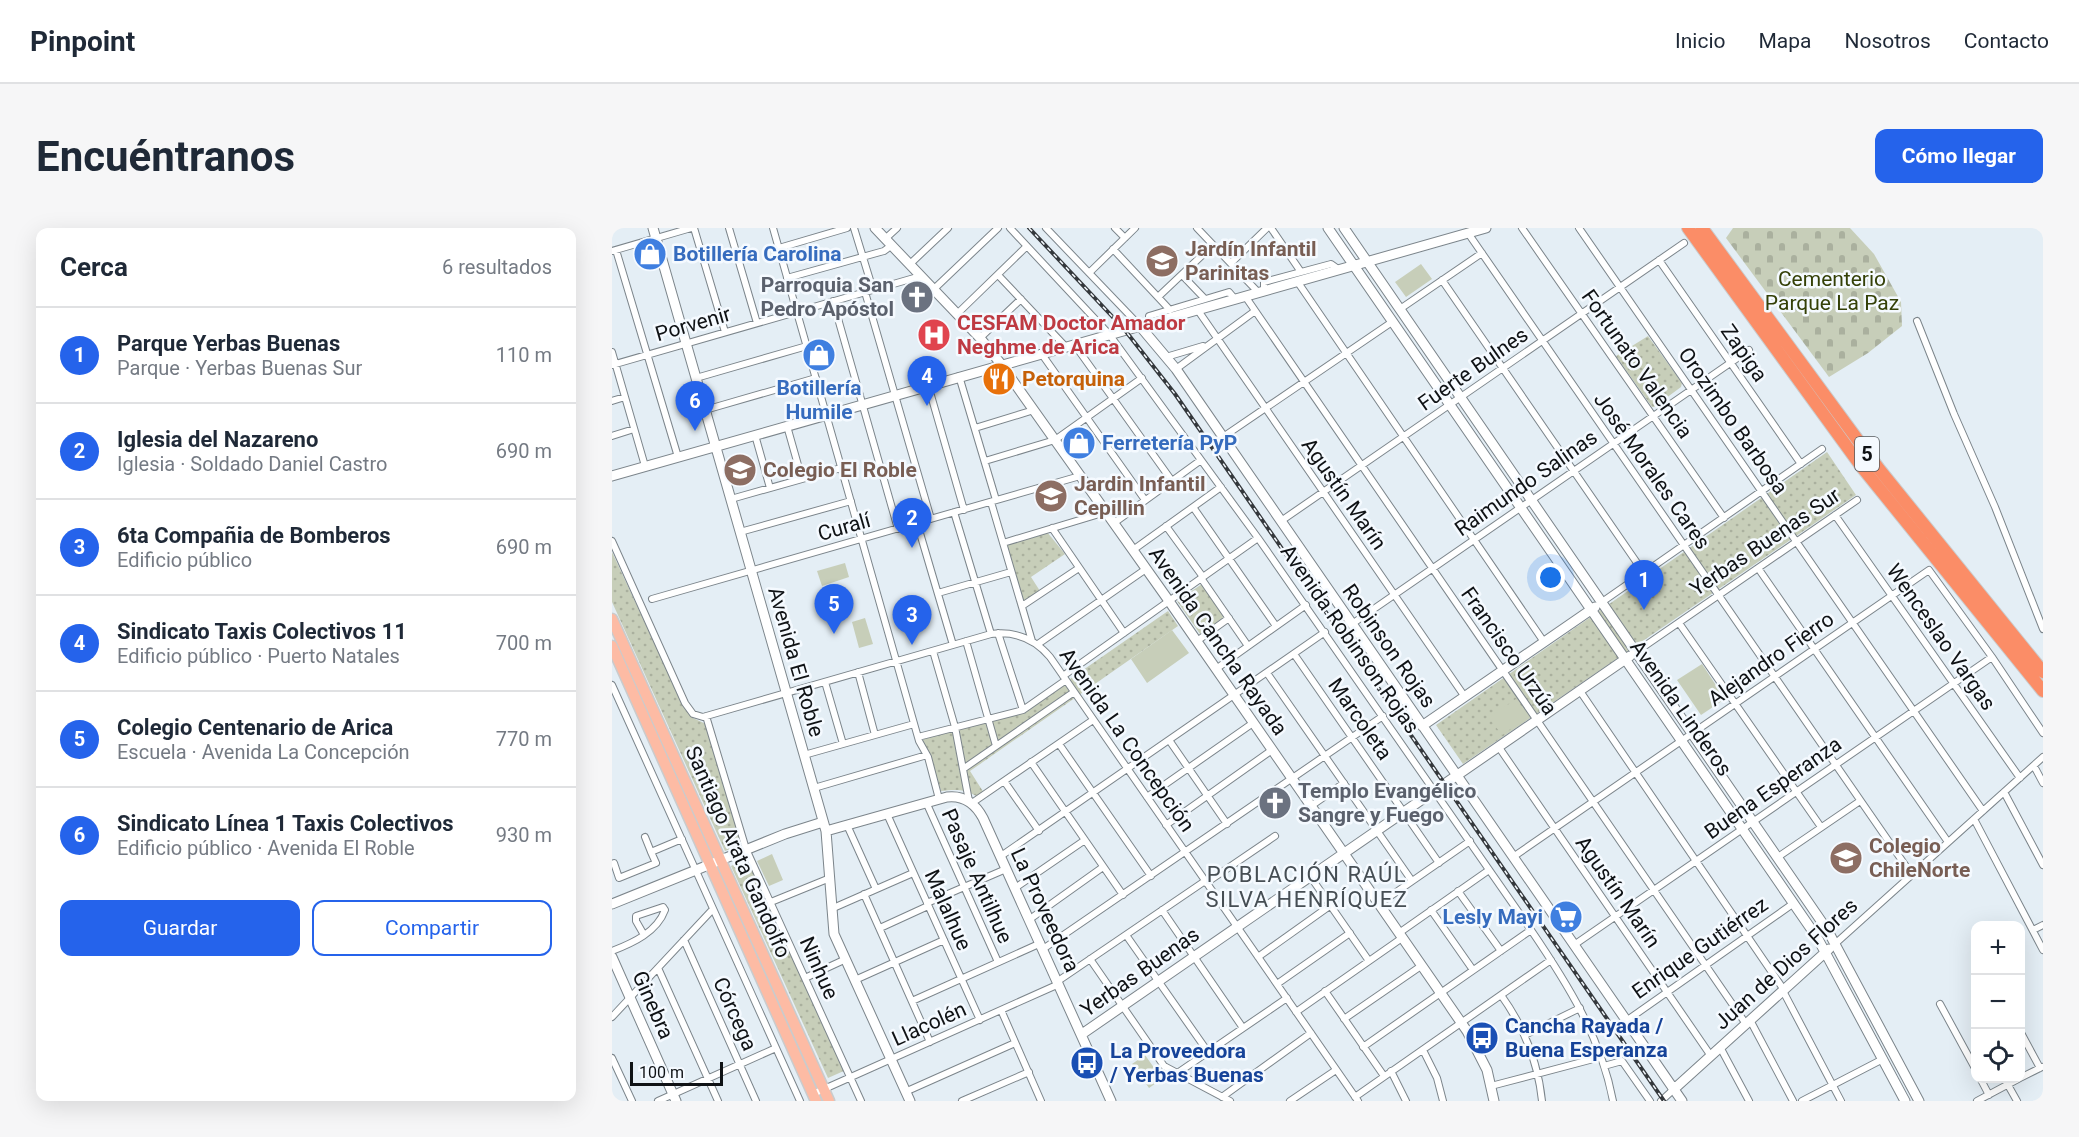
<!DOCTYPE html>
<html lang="es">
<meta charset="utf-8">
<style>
body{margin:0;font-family:Roboto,sans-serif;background:#f6f6f7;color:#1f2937}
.controls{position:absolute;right:18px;bottom:18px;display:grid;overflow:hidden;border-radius:12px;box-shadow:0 6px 24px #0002}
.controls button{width:54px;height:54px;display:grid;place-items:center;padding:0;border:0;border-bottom:2px solid #e0e1e3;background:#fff;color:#1f2937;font:30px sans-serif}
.scale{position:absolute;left:18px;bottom:15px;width:93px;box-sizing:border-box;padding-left:6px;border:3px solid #0f1215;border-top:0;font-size:16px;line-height:21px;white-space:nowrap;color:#0f1215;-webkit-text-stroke:4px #f5faff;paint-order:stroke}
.you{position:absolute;left:939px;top:350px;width:21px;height:21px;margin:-15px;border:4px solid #fff;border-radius:50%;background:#1a73e8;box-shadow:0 0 0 9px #1a73e833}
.badge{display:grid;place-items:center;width:39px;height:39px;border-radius:50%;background:#2563eb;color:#fff;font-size:20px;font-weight:700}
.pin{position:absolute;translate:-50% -50px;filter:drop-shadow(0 2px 3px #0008)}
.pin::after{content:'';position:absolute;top:32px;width:21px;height:18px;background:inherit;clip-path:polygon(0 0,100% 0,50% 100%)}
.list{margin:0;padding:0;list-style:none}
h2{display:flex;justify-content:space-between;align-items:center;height:78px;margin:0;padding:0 24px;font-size:26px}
h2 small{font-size:20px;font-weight:400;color:#747a83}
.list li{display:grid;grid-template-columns:39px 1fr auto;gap:18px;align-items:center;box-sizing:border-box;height:96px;padding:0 24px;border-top:2px solid #e0e1e3}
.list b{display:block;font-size:22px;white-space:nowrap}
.list p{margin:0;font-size:20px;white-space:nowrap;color:#747a83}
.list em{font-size:20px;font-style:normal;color:#747a83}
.actions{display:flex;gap:12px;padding:18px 24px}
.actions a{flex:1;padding:14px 0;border:2px solid #2563eb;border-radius:12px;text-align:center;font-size:21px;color:#2563eb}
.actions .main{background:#2563eb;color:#fff}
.icon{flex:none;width:33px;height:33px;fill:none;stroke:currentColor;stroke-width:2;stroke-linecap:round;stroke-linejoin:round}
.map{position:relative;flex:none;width:1431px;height:873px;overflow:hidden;border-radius:12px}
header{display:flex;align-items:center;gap:36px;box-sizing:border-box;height:84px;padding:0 30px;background:#fff;border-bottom:2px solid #e0e1e3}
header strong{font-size:28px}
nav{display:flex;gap:33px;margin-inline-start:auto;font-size:21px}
.intro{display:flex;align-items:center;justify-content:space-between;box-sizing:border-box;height:144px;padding:0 36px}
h1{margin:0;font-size:42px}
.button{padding:15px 27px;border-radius:12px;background:#2563eb;color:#fff;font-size:21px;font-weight:700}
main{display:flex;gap:36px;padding:0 36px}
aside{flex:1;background:#fff;border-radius:12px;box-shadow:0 6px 24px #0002}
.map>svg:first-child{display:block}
.cemetery{fill:url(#cemetery-stones)}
.park{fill:url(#park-dots)}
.garden{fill:#c7ceb9}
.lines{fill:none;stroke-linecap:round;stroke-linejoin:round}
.street-casing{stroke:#7c858b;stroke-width:8}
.secondary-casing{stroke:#7c858b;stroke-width:11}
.primary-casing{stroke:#cacbcc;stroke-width:13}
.highway-casing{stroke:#cacbcc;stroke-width:14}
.street{stroke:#fff;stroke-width:6}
.secondary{stroke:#fff;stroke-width:9}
.primary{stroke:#fdbba4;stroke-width:10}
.highway{stroke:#fb8d67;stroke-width:12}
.rail-casing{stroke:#34383c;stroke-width:4}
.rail{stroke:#f5faff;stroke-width:1.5;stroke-dasharray:4.5;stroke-linecap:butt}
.labels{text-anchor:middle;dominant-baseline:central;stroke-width:5;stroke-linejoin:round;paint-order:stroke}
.shield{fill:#f5faff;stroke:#54585b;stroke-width:1.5}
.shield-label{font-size:20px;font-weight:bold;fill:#0f1215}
.education-label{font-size:21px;font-weight:bold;fill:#785e54;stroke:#f5faff;text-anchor:start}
.shop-label{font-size:21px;font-weight:bold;fill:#366cbe;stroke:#f5faff;text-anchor:start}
.park-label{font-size:21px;fill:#344007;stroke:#f5faff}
.worship-label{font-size:21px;font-weight:bold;fill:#5b616d;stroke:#f5faff;text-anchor:end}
.health-label{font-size:21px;font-weight:bold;fill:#be3a42;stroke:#f5faff;text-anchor:start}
.street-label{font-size:21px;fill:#0f1215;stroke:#f5faff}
.food-label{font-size:21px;font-weight:bold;fill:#c56008;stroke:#f5faff;text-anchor:start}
.transit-label{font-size:21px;font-weight:bold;fill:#164399;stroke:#f5faff;text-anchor:start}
.neighbourhood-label{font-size:22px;letter-spacing:1.5px;fill:#464e54;stroke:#f5faff}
</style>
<header>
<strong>Pinpoint</strong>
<nav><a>Inicio</a><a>Mapa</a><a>Nosotros</a><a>Contacto</a></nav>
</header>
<div class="intro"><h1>Encuéntranos</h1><a class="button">Cómo llegar</a></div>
<main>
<aside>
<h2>Cerca<small>6 resultados</small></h2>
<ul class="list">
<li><span class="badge">1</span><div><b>Parque Yerbas Buenas</b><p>Parque · Yerbas Buenas Sur</p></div><em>110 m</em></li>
<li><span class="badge">2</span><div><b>Iglesia del Nazareno</b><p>Iglesia · Soldado Daniel Castro</p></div><em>690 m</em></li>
<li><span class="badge">3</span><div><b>6ta Compañia de Bomberos</b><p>Edificio público</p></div><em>690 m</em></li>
<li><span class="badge">4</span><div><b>Sindicato Taxis Colectivos 11</b><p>Edificio público · Puerto Natales</p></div><em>700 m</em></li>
<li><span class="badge">5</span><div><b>Colegio Centenario de Arica</b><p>Escuela · Avenida La Concepción</p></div><em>770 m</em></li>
<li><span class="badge">6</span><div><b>Sindicato Línea 1 Taxis Colectivos</b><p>Edificio público · Avenida El Roble</p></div><em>930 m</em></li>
</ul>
<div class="actions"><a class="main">Guardar</a><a>Compartir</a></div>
</aside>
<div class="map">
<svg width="1431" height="873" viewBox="0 0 1431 873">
<defs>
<pattern id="cemetery-stones" width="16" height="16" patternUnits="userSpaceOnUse" patternTransform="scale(1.5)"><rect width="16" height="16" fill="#c7ceb9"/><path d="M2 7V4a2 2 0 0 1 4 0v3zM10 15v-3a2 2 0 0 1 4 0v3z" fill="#aab09e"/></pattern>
<pattern id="park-dots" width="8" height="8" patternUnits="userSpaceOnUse" patternTransform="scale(1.5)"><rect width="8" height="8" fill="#c7ceb9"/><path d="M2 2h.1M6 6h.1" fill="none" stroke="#aab09e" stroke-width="1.8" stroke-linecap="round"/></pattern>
</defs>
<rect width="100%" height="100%" fill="#e4eef5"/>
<path class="cemetery" d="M1121 0H1238L1262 26 1289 74 1290 98 1256 125 1217 149 1114 10Z"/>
<path class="park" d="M1036 108 1070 155 1069 159 1042 179H1040L1004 128Z
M1215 224 1244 267 851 536 824 497Z
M435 304 453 326 419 349 428 363 412 374 394 316Z
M0 324 72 479 81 490 94 496 131 616 113 623 0 374Z
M590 356 612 389 588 406 565 373Z
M556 383 566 398 358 543 372 565 366 569C353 561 344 561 329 563L318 527 310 513 313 510 412 483Z
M136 630 234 842 216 850 119 638Z"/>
<path class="garden" d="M809 36 820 51 794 69 783 54Z
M233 335 237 349 210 358 205 343Z
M253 390 261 416 247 420 240 394Z
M560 402 577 425 535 455 519 431Z
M1090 436 1113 471 1089 487 1065 452Z
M904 471 917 488 890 507 877 490Z
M160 626 171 652 157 658 145 633Z
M533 827 550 851 537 860 520 836Z"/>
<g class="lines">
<g class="street-casing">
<path id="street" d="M82 0 113 104
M117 0 145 95
M161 0 307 513 316 529 327 571
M242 0 261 62
M398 0 497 106 646 310 919 702C955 755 989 809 1001 873
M434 0 527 97
M503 0 513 10
M585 0 646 64
M659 0 689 44
M910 0 1112 290
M967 0 1371 583
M856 5 1300 647
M273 11 285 0
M167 20 235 0
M501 21 558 82
M4 22 66 229
M0 23 79 0
M1047 32 1189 236
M619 35 655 0
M298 36 336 0
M477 45 523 0
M386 47 453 118
M570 47 593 71
M175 50 272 23 280 17
M830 52 1032 345
M685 53 932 414
M322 61 386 0
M652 62V54L719 36 726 41
M253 64 319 291
M633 68 1134 796
M546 69 601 17
M221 73 286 301
M585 81 853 469
M788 81 870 25
M345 86 415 18
M1305 93 1342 186 1383 279 1431 401
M537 94V88L617 64 623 71
M368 110 409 71
M462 116 560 253
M0 124 33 238
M429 125 533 272
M554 129 591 118
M0 137 309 48
M564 141 643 83
M347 148 384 272
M84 150 195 118
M316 157 352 282
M0 173 13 169
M93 182 204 150
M175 198 190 251
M363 200 422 182
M143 207 158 260
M0 208 22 201
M611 209 780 94
M373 233 443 212 530 150
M119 271 229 240
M379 274 420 413
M581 279 664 398
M342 284 379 406
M1223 287 1408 550
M669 293 1072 15
M305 295 341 417
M502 295 589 232
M554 298 591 349
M440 300 512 405
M128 304 239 273
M0 313 73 475 81 486 91 489 379 406C403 403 423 411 438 429L746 873
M391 315 494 284
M521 322 609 259
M1146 340 1336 614
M589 350 636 418
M326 365 399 344
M40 371 468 248
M990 374 1210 221
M410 378 467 340
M1067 395 1209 599
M740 396 1137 122
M386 405 411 482
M354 413 384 518
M585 413 617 390
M426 416 534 341
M321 423 343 499 357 573
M1024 424 1245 272
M682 426 827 635
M604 441 694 377
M246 444 263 507
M655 445 800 653
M451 448 646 310
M213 454 231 516
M0 457 188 873
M968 463 1172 762
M94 488 134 621 249 873
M306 509 411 482 454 452
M557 512 615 596
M447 516 539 648
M886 518 1099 828
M192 527 302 496
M419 534 511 667
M1422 538 1431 555
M351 541 462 464
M392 553 427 603
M202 560 315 527
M1392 564 1431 637
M535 569 641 495
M314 574 386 734
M360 575 481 492
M699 578 732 555
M275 586 368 792
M1362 591 1431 722
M235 597 264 661
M554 597 660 522
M33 609 39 624
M389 628 713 404
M901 629 1317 342 1380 429 1431 505
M1166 629 1248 573
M2 635 7 650 44 635 39 624 70 611
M698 648 757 733
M594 655 663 608
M403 660 473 612
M846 663 889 723
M252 666 318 814
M159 674 218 650
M315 675 394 641
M767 676 858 613
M219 681 301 645
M550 682 631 800
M819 682 861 742
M418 691 491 639
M268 700 316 678
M1421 702 1431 697
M787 705 877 642
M514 707 596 824
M72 712 144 873
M1224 715 1431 529
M962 717 1380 429
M431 721 771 488
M0 723C21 715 45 704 53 682L51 679 24 688V693L32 707
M646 729 719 677
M478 731 552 838 618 873
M46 740 106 873
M193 750 234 731
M243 752 332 712
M446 753 593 653
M665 756 738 705
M713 763 772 848
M1171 763 1229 873
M889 767C912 799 926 834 930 873
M300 773 429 715
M1328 776 1364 842
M389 782 429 873
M684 784 790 710
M0 789 101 681
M732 791 809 738
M1138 792 1181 873
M1014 793 1182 675
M1408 803 1428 840
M913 807 968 780
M751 819 919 702
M1108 819 1137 873
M811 822 825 850 831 873
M0 830 20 873
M992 838 1010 833 1038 873
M779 843 794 873
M564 846 675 770
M1368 850 1377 867
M1408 850 1430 839
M1396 857 1405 873
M879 858 989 829
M293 864 403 815
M201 866 447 756
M610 869 699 805
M743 869 939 732
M46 873 164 820
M350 873 417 844
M678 873 724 842
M1049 873 1061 862
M1190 873 1271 831
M1365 873 1408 850"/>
</g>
<g class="secondary-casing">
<path id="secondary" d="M41 0 214 603 222 706 298 873
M263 0 368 110 389 136 557 373 855 803 875 842 882 873
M716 0 1206 711 1293 873
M732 0 1216 703 1307 873
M527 97 564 141 1070 873
M0 248 874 0
M810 498 983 379
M214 603 335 569C352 567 363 575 371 590L499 873
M0 676 173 606 211 594
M0 729 64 873
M470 806 1018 428
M1061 862 1217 721"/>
</g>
<g class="primary-casing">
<path id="primary" d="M0 391 217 873
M0 418 204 873"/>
</g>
<g class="highway-casing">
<path id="highway" d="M1076 0 1249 238 1431 463
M1090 0 1267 241 1431 444"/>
</g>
<use href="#street" class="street"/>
<use href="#secondary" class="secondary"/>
<use href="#primary" class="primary"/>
<use href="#highway" class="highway"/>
<g class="rail-casing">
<path id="rail" d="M417 0 512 101 563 166 1052 873"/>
</g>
<use href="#rail" class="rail"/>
</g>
<defs>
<g id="shop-disc" transform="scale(1.725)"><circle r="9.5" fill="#3f7fe0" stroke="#f5faff"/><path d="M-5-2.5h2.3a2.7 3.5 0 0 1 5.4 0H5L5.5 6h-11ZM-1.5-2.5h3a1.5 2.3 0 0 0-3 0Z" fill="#fff"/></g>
<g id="school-disc" transform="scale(1.725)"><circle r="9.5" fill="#8d6e63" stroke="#f5faff"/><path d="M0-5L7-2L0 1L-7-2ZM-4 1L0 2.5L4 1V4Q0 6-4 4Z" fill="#fff"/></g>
<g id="church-disc" transform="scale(1.725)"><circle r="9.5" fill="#6b7280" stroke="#f5faff"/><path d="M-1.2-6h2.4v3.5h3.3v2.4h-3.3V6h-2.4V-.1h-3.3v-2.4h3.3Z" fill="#fff"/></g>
<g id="hospital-disc" transform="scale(1.725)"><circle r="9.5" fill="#e0444e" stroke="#f5faff"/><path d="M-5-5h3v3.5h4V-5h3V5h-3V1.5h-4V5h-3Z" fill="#fff"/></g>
<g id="restaurant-disc" transform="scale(1.725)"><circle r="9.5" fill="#e8710a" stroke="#f5faff"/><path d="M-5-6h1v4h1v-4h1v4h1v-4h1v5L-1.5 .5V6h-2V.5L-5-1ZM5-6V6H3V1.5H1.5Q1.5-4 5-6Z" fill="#fff"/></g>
<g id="supermarket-disc" transform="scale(1.725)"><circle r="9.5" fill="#3f7fe0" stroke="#f5faff"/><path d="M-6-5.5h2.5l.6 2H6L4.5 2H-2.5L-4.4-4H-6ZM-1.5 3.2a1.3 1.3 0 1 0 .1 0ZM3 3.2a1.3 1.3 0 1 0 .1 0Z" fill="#fff"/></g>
<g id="bus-disc" transform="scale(1.725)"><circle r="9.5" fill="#1a4fb4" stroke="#f5faff"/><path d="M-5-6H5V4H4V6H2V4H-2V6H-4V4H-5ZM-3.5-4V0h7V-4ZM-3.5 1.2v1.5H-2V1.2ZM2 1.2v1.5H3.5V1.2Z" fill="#fff"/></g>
</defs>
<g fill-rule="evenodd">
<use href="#shop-disc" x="38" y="26"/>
<use href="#school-disc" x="550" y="33"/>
<use href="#church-disc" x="305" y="69"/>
<use href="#hospital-disc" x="322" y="107"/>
<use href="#shop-disc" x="207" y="127"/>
<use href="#restaurant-disc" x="387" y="151"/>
<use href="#shop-disc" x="467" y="215"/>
<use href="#school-disc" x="128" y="242"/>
<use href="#school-disc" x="439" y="268"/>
<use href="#church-disc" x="663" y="575"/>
<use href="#school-disc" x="1234" y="630"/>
<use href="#supermarket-disc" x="954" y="689"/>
<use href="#bus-disc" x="870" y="810"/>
<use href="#bus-disc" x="475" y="835"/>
</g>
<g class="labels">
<rect class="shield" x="1243" y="209" width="24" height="34" rx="4.5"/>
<g class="shield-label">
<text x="1255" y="226">5</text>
</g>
<g class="education-label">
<text x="573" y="21">Jardín Infantil<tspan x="573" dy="24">Parinitas</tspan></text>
<text x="151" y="242">Colegio El Roble</text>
<text x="462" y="256">Jardin Infantil<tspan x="462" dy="24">Cepillin</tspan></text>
<text x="1257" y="618">Colegio<tspan x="1257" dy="24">ChileNorte</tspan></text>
</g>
<g class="shop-label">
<text x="61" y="26">Botillería Carolina</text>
<text x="207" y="160" text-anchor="middle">Botillería<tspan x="207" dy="24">Humile</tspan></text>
<text x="490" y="215">Ferretería PyP</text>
<text x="931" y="689" text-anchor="end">Lesly Mayi</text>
</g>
<g class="park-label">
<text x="1220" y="51">Cementerio<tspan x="1220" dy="24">Parque La Paz</tspan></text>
</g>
<g class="worship-label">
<text x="282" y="57">Parroquia San<tspan x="282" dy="24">Pedro Apóstol</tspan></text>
<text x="686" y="563" text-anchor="start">Templo Evangélico<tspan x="686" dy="24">Sangre y Fuego</tspan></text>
</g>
<g class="health-label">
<text x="345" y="95">CESFAM Doctor Amador<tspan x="345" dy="24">Neghme de Arica</tspan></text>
</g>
<g class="street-label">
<text transform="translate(81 96) rotate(-16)">Porvenir</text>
<text transform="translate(1132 125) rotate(55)">Zapiga</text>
<text transform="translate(1025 136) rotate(55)">Fortunato Valencia</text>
<text transform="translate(861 141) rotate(-35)">Fuerte Bulnes</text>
<text transform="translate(1121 193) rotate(55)">Orozimbo Barbosa</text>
<text transform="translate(1040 243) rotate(55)">José Morales Cares</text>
<text transform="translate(914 255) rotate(-35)">Raimundo Salinas</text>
<text transform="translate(732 266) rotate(55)">Agustín Marín</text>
<text transform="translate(232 299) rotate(-16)">Curalí</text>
<text transform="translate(1153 314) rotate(-34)">Yerbas Buenas Sur</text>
<text transform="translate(1329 409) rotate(55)">Wenceslao Vargas</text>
<text transform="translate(738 411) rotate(55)">Avenida Robinson Rojas</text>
<text transform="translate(606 413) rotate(55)">Avenida Cancha Rayada</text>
<text transform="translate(777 418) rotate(55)">Robinson Rojas</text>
<text transform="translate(897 423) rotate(55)">Francisco Urzúa</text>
<text transform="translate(1159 431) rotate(-35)">Alejandro Fierro</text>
<text transform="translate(184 434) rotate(74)">Avenida El Roble</text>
<text transform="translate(1069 480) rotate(55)">Avenida Linderos</text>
<text transform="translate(748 491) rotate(55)">Marcoleta</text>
<text transform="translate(515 512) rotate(55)">Avenida La Concepción</text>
<text transform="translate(1161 560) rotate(-35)">Buena Esperanza</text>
<text transform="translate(126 624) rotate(66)">Santiago Arata Gandolfo</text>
<text transform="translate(365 648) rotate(66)">Pasaje Antilhue</text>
<text transform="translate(1006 664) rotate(55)">Agustín Marín</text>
<text transform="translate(336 682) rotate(66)">Malalhue</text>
<text transform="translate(433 682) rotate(65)">La Proveedora</text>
<text transform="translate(1088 720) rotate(-35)">Enrique Gutiérrez</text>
<text transform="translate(1174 736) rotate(-42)">Juan de Dios Flores</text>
<text transform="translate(207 740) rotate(66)">Ninhue</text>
<text transform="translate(528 744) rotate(-35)">Yerbas Buenas</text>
<text transform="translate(41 777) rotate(66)">Ginebra</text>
<text transform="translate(123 786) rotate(66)">Córcega</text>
<text transform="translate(317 796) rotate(-24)">Llacolén</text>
</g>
<g class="food-label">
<text x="410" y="151">Petorquina</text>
</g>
<g class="transit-label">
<text x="893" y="798">Cancha Rayada /<tspan x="893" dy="24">Buena Esperanza</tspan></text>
<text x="498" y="823">La Proveedora<tspan x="498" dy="24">/ Yerbas Buenas</tspan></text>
</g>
<g class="neighbourhood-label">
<text x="695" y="646">POBLACIÓN RAÚL<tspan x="695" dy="25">SILVA HENRÍQUEZ</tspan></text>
</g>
</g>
</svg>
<div class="controls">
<button>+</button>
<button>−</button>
<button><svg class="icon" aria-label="locate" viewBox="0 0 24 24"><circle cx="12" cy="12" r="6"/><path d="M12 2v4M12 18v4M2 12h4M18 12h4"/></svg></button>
</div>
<div class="scale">100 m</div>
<div class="you"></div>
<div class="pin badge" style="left:1032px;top:382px">1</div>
<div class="pin badge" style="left:300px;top:320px">2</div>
<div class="pin badge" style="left:300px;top:417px">3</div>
<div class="pin badge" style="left:315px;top:178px">4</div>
<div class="pin badge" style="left:222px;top:406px">5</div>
<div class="pin badge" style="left:83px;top:203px">6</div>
</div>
</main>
